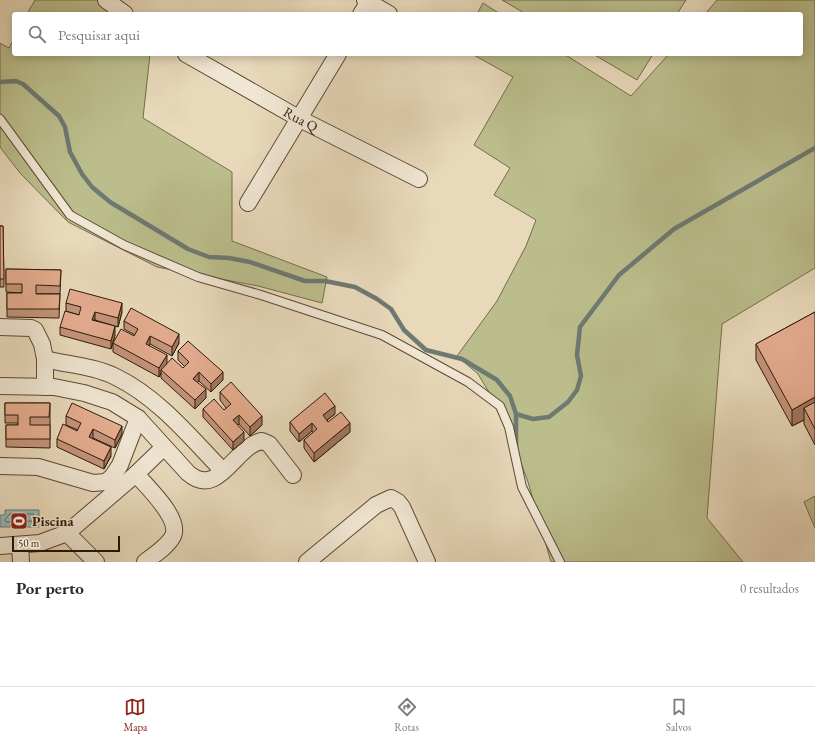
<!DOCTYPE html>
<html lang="pt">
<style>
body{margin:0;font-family:"EB Garamond",serif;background:#f7f7f7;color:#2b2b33}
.scale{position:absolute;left:12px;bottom:10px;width:108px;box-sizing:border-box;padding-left:4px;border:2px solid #2e1a08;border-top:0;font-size:11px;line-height:14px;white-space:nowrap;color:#2e1a08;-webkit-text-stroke:3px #f0e6d3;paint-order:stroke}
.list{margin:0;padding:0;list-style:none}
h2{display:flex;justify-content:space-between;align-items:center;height:52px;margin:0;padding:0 16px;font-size:17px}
h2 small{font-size:13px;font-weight:400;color:#7c7c81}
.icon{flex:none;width:22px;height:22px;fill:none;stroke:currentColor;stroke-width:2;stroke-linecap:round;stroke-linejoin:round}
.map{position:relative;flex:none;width:815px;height:562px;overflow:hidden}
.search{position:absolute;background:#fff;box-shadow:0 2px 10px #0003;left:12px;right:12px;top:12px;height:44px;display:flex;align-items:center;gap:10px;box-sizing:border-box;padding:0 14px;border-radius:4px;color:#7c7c81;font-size:15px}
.sheet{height:124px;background:#fff}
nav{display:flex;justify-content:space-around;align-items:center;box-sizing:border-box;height:56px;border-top:1px solid #e1e1e2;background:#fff;font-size:11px;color:#7c7c81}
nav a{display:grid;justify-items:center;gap:2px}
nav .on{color:#8f2418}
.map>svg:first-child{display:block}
.green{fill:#bbbe8c;stroke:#746c4a}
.water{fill:#99b9b9;stroke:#6e7972}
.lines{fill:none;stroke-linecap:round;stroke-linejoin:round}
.shore{stroke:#646a60;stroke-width:1}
.stream{stroke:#6e7972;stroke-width:4.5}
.lane-casing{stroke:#5c4a35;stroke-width:10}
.street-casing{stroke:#5c4a35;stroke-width:18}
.lane{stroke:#f0e6d3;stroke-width:8}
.street{stroke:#f0e6d3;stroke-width:16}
.wall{fill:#c4947b;stroke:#2e1a08}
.shaded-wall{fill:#a07864;stroke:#2e1a08}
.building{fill:#e4ac8f;stroke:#2e1a08}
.labels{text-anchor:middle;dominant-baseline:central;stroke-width:3;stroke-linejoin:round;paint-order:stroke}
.street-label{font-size:14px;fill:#2e1a08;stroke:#f0e6d3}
.poi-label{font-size:14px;font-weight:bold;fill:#2e1a08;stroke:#f0e6d3;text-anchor:start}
</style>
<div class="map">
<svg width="815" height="562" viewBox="0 0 815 562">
<rect width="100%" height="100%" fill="#e8d9bb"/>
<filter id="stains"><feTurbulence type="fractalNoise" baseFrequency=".005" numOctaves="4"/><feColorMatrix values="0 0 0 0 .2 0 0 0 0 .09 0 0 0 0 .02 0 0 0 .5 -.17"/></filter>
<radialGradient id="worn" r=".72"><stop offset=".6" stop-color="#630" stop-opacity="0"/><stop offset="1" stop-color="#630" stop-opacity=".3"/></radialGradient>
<path class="green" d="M35 0H108L130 14H27Z
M502 0H686L677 14H526Z
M717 0H815V268L722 324 707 518 743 562H551L528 482 505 419 478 374 457 356 497 301 526 246 536 220 494 195 510 168 474 145 513 77 472 54H564L631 96 669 54H801V14H705Z
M483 3 500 14H477Z
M14 39V54H150L143 118 232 172V241L327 277 322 303 258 286 157 267 68 222 20 173 0 147V43L9 48Z
M593 54H653L637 80Z
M815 496V528L804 502Z"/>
<path class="water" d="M5 510H39V527H0V515H5Z"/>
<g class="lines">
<path class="shore" d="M10 514H33L35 521 6 522 5 520Z"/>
<path class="stream" d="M0 82 16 81 23 84 59 116 65 127 70 152 82 174 92 187 110 202 188 249 209 257 229 258 250 262 305 281H325L355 287 377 299 391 309 404 330 426 350 462 359 497 380 510 396 516 414V447
M516 414 533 419 549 417 568 402 577 390 581 376 577 355 580 327 619 275 674 229 815 148"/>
<g class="lane-casing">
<path id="lane" d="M0 119 70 215 124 245 198 277 261 295 382 335 468 382 500 406 509 427 522 487 560 562"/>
</g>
<g class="street-casing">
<g id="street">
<path d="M106 0 125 14"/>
<path d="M365 0 389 14"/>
<path d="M361 14 370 0"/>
<path id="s1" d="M186 54 300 119 419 179"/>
<path d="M248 203 338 54"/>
<path d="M0 327 31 328 35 330 42 344 45 359"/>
<path d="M0 386 54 387 84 393 112 402 138 418 188 473C219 500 235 445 262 441L269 444 293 475"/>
<path d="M45 387V359C68 365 94 366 116 377 159 398 191 438 223 471"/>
<path d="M0 466 38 467 93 483 106 482 112 477 120 465 138 418"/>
<path d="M136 474C147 487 181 518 173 536 168 546 154 555 145 562"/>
<path d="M67 533 96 562"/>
<path d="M20 545 21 562"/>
<path d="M0 546 40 543 67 533 136 474 164 447"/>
<path d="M307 562 376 505 391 498 398 502 402 507 427 562"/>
</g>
</g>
<use href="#lane" class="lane"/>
<use href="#street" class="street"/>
</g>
<path class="wall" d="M0 226H3L4 287H0Z
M6 269 61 270 60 294H36H60L59 318 7 317V293H22L6 292Z
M66 303 122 312 118 327 95 320 115 335 111 349 60 335V327L79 315 66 311Z
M815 312V445L804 424V420L792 426 756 360V344Z
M124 321 179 343 172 356 150 344 149 345 167 363 166 365 183 368 185 367 178 360V351L223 380 211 392 199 381 197 382 206 398 195 409 161 378V373L159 377 113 352V343L134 336 135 335 124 329Z
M220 392 262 425 250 436 239 424 237 425 244 441 233 450 203 417V409L224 410 226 408 220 400Z
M5 403H50V448L6 447V425H18V423H5Z
M335 414 327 420 328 422 350 432 314 462 304 448V440L313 433 312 431 299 442 290 431V422Z
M66 416 122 434 115 448 93 438V439L111 456 104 469 57 447V439L77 431 78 430 66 425Z"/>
<path class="shaded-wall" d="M122 303V312L118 327V318Z
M95 312V320H92Z
M115 326V335L111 349V341Z
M179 334V343L172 356V347Z
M150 336V344L146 352V344Z
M167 355V363L163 371 161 370V373L159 377V368Z
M199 372V381L193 387V379Z
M223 372V380L211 392V384Z
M206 389V398L195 409V400Z
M815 397V413L804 408V420L792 426V410Z
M335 406V414L323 423V415Z
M239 415V424L233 429V420Z
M262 416V425L250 436V427Z
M312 423V431L299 442V434Z
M350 423V432L314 462V453Z
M122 426V434L115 448V440Z
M93 429V438L89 446V437Z
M244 432V441L233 450V442Z
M111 447V456L104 469V461Z"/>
<path class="building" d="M0 226H3L4 279H0Z
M6 269 61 270 60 286 36 285V294H60L59 309H7V293H22V284H6Z
M70 289 122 303 118 318 95 312 92 320 115 326 111 341 60 327 65 311 79 315 81 307 66 303Z
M131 308 179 334 172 347 150 336 146 344 167 355 159 368 113 343 121 329 134 336 138 329 124 321Z
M815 312V397L792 410 756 344Z
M188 341 223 372 211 384 199 372 193 379 206 389 195 400 161 370 172 358 183 368 189 362 178 351Z
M231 382 262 416 250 427 239 415 233 420 244 432 233 442 203 409 214 399 224 410 231 404 220 392Z
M325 393 335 406 323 415 328 422 341 412 350 423 314 453 304 440 317 429 312 423 299 434 290 422Z
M815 402V429L804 408Z
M5 403H50L49 417H30V425H50V439H6V425H18V415H5Z
M72 403 122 426 115 440 93 429 89 437 111 447 104 461 57 439 63 424 77 431 81 423 66 416Z"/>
<defs>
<g id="stadium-square" transform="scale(0.9)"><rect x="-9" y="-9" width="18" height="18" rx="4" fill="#8f2418" stroke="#f0e6d3"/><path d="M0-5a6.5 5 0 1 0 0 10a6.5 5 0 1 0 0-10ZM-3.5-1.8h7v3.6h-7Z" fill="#fff"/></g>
</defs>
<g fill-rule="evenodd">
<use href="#stadium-square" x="19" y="521"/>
</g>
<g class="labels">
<g class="street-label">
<text stroke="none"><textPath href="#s1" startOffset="132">Rua Q</textPath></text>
</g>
<g class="poi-label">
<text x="32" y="521">Piscina</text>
</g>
</g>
<rect width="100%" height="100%" filter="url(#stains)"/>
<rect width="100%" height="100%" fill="url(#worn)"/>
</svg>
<div class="scale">50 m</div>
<div class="search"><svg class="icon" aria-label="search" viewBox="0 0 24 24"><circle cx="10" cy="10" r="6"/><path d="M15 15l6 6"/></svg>Pesquisar aqui</div>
</div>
<section class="sheet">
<h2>Por perto<small>0 resultados</small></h2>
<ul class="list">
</ul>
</section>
<nav>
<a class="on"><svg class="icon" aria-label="map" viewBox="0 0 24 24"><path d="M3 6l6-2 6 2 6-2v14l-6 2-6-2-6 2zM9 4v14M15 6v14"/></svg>Mapa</a>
<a><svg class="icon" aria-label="directions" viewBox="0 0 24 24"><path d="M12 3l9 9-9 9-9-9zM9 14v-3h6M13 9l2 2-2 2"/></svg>Rotas</a>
<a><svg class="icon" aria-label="saved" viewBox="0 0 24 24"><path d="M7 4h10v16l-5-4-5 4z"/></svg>Salvos</a>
</nav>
